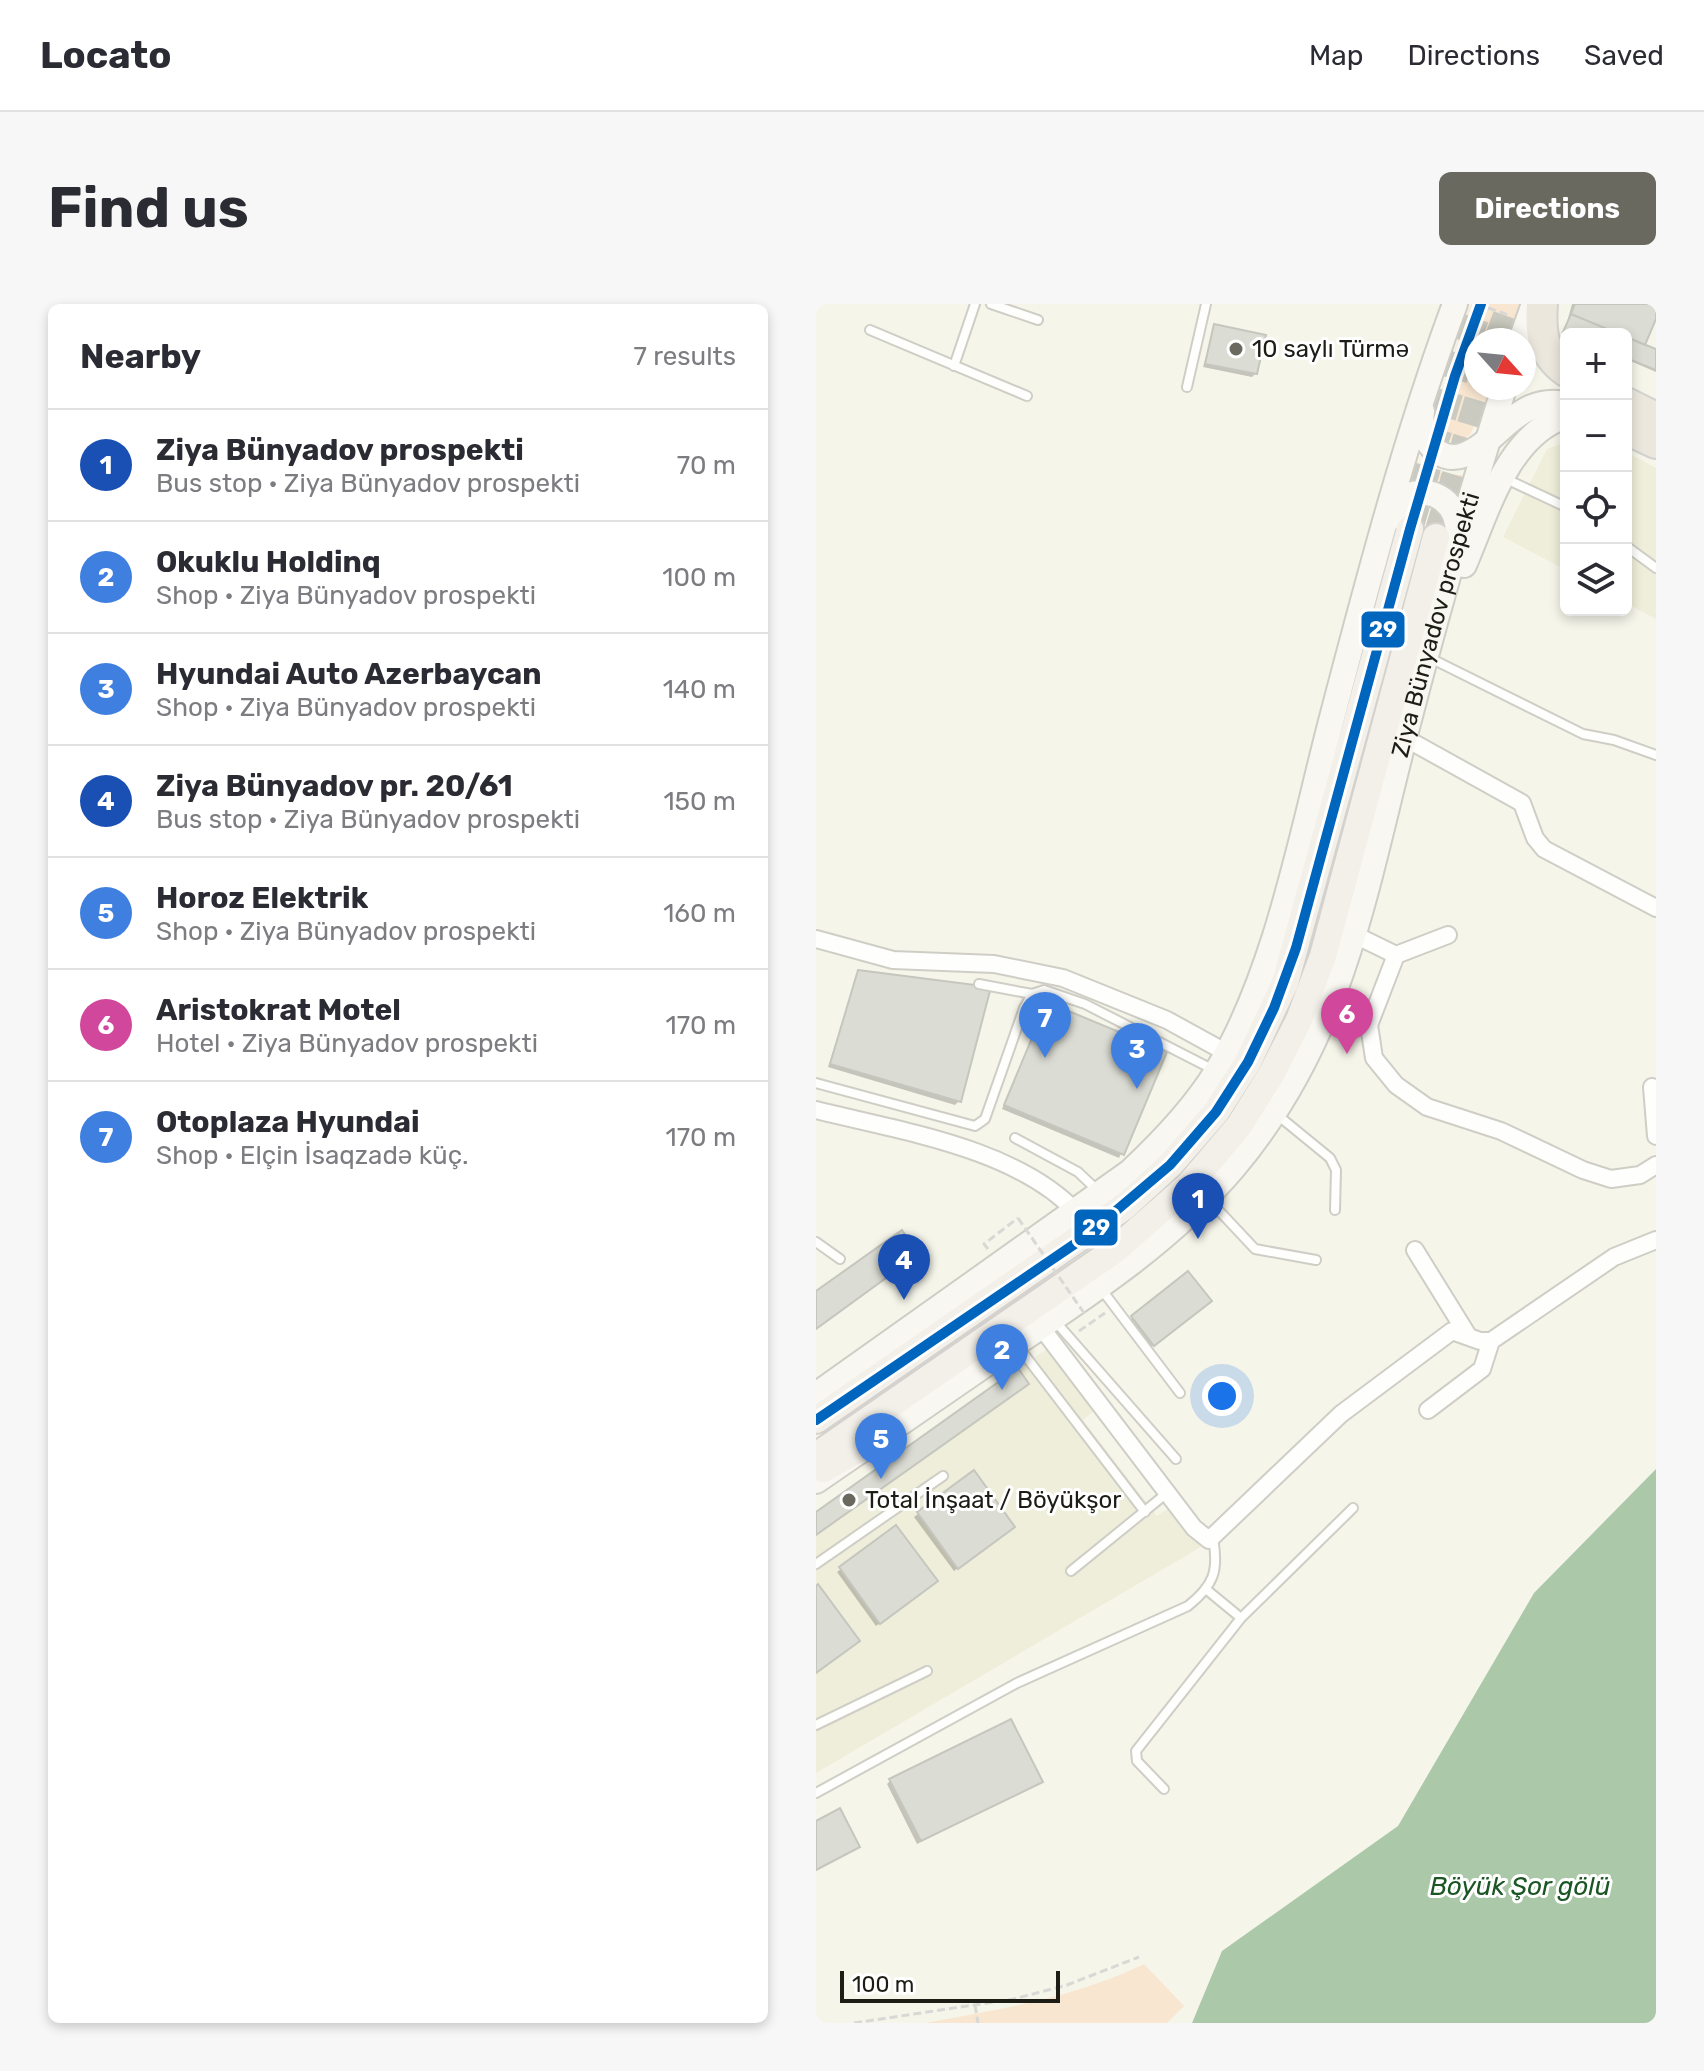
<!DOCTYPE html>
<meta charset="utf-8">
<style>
body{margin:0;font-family:Rubik,sans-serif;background:#f7f7f7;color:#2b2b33}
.controls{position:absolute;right:24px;top:24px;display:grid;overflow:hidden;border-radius:12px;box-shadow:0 4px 12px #0003}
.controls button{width:72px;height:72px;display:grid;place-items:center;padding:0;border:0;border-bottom:2px solid #e1e1e2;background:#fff;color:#2b2b33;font:40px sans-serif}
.compass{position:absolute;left:648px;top:24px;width:72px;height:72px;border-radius:50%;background:#fff;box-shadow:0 4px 12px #0003;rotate:117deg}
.scale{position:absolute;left:24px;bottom:20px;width:220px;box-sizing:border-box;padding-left:8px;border:4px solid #1d1d16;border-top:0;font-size:22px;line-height:28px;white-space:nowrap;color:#1d1d16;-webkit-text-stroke:6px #fff;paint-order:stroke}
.you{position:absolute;left:406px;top:1092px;width:28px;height:28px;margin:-20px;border:6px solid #fff;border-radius:50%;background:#1a73e8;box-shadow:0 0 0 12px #1a73e833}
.badge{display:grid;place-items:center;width:52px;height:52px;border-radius:50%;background:#696960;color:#fff;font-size:26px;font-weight:700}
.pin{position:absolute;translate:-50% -66px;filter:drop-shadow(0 2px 4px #0008)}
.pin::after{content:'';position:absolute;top:42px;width:28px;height:24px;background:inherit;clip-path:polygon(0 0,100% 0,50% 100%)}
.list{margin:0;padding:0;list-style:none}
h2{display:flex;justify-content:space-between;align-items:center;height:104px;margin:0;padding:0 32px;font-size:34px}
h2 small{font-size:26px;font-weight:400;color:#7c7c81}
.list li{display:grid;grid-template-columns:52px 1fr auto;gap:24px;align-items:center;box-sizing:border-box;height:112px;padding:0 32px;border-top:2px solid #e1e1e2}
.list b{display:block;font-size:30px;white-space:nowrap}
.list p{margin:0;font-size:26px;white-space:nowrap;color:#7c7c81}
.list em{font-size:26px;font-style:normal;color:#7c7c81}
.icon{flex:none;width:44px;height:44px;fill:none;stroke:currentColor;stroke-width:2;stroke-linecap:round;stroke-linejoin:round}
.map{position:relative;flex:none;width:840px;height:1719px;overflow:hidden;border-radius:12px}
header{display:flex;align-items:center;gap:48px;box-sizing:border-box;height:112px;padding:0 40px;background:#fff;border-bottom:2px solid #e1e1e2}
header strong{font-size:38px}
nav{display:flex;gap:44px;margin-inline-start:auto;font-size:28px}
.intro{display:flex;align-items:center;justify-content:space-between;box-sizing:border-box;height:192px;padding:0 48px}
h1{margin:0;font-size:56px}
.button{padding:20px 36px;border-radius:12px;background:#696960;color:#fff;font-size:28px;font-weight:700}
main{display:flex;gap:48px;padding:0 48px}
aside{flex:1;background:#fff;border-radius:12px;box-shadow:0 4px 12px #0003}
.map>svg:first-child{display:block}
.built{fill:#efeeda}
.green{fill:#f8e6d1}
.water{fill:#abc8a9}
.shadow{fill:#0003}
.building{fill:#dbdcd4;stroke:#c5c6be;stroke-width:2}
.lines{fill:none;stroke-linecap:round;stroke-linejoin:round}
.primary-tunnel{stroke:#cbcac0;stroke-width:26;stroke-dasharray:26 13;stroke-linecap:butt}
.lane-casing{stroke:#cfcec6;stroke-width:12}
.street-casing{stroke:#cfcec6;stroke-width:20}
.secondary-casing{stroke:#cfcec6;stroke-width:28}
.primary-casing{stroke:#d3d2ce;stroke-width:30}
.highway-casing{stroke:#d3d2ce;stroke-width:34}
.path{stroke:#d8d8d5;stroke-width:3;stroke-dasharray:8 4;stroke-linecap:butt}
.lane{stroke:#fefefc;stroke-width:8}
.street{stroke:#fefefc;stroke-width:16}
.secondary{stroke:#f9f7f2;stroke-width:24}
.primary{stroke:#f3f0e9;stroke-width:26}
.highway{stroke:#ebe7dd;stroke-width:30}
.path-bridge{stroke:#d8d8d5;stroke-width:3;stroke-dasharray:8 4;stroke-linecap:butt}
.bus-1-casing{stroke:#fff;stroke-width:16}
.bus-1{stroke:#0065bd;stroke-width:10}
.poi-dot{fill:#696960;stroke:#fff;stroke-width:3}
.labels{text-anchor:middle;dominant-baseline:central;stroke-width:6;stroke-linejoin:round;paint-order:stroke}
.poi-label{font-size:24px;fill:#1d1d16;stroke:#fff;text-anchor:start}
.street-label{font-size:24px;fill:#1d1d16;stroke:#fff}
.water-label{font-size:26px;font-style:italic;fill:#1b5624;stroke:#fff}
.line-badge{stroke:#fff;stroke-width:3}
.badge-label{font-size:22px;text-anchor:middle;font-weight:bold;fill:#fff}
</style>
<header>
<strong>Locato</strong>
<nav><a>Map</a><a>Directions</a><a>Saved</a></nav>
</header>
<div class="intro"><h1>Find us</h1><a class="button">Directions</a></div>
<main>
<aside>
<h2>Nearby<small>7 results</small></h2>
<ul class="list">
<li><span class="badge" style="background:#1a4fb4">1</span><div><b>Ziya Bünyadov prospekti</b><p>Bus stop · Ziya Bünyadov prospekti</p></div><em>70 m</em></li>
<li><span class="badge" style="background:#3f7fe0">2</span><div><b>Okuklu Holdinq</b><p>Shop · Ziya Bünyadov prospekti</p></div><em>100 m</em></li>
<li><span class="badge" style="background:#3f7fe0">3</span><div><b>Hyundai Auto Azerbaycan</b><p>Shop · Ziya Bünyadov prospekti</p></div><em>140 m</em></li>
<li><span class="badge" style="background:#1a4fb4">4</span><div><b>Ziya Bünyadov pr. 20/61</b><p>Bus stop · Ziya Bünyadov prospekti</p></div><em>150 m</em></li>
<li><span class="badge" style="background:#3f7fe0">5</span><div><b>Horoz Elektrik</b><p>Shop · Ziya Bünyadov prospekti</p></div><em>160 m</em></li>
<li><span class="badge" style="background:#d1479c">6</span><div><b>Aristokrat Motel</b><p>Hotel · Ziya Bünyadov prospekti</p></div><em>170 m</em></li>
<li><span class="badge" style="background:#3f7fe0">7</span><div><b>Otoplaza Hyundai</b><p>Shop · Elçin İsaqzadə küç.</p></div><em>170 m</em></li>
</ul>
</aside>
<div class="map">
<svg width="840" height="1719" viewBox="0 0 840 1719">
<rect width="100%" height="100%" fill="#f6f5ea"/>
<path class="built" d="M750 138V266L687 233 731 145Z
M810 148 840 164V315L810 299Z
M233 1044 279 1106 267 1116 341 1212 356 1202 385 1243 0 1469V1231L213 1080 202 1064Z"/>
<path class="green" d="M655 0H705L692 36H660V84H675L654 131C633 144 619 131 618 109Z
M595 153C611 166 632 174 653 170L648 188 616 172 589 173Z
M328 1660 368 1702 351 1719H109C184 1705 258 1694 328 1660Z"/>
<path class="water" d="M840 1165V1719H376L406 1647 582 1522 718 1289Z"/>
<path class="shadow" d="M756 0H840V10L827 42 840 48V68L810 55V30L748 29Z
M399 22 440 69 436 73 387 63Z
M42 668 143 797 139 801 12 763Z
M232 700 349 749 303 854 186 805Z
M372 970 390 1000 334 1044 312 1017Z
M158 1169 193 1226 138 1267 98 1213Z
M80 1224 116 1281 60 1322 21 1268Z
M74 1477 224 1478 101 1540 71 1480Z"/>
<path class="building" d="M759 0H840V15L829 41 755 10Z
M755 10 803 30 747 28Z
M398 20 450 31 441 70 389 60Z
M810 33 840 45V66L810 54Z
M42 666 175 683 145 798 14 760Z
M231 698 351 748 308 851 188 801Z
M86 926 103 950 0 1025V987Z
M372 967 396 997 338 1042 315 1012Z
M202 1064 213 1080 0 1231V1208Z
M158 1166 199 1223 142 1265 101 1208Z
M80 1221 122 1277 64 1320 23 1263Z
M2 1280 44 1337 0 1369V1282Z
M195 1415 227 1478 105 1537 73 1475Z
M24 1504 44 1543 0 1566V1517Z"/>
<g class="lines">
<path class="primary-tunnel" d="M681 36 694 0
M594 225 639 72 665 0
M620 233 665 84"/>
<g class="lane-casing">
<path id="lane" d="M175 0 222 16
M54 26 211 92
M138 62 159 0
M371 83 390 0
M688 174 750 203
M810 242 840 264
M614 354 767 430 798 436 840 451
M163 680 216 690
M0 779 159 822 169 815 208 704 216 690 228 686 269 700 400 767
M459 809 514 854 520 866 519 906
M199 834 262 868 282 887
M393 896 439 945 500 956
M0 938 24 955
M286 986 364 1089
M239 1017 360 1155
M201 1041 329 1208
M0 1260 127 1172
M255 1267 351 1189
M425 1314 537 1204
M0 1421 111 1367
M348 1485 321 1457 320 1447 425 1314 391 1286
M0 1489 201 1379 372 1302C398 1281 403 1267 397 1234"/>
</g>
<g class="street-casing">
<path id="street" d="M589 434 706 499 719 534 728 545 840 604
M539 631 580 651 553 721 558 754 580 781 611 803 685 827 767 866 795 875 824 871 840 861
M0 635 77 656 178 660 247 674 351 716 411 749
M580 651 632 631
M836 783 840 832
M0 806C83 827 201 844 261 909
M599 946 651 1030
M225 1023 378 1224 393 1236 525 1110 636 1027 664 1037H675L798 953 840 936
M612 1106 666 1065 675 1037"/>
</g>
<g class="secondary-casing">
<g id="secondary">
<path d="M705 36 718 0"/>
<path d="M606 107C602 131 620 161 648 151 682 139 701 90 750 100"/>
<path d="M574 214 589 192C620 181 642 200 642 230"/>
<path d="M648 261C670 211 691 130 750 112"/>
<path d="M0 1091 314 868C346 838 378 805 401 767 463 664 487 522 518 406 554 269 590 132 639 0"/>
<path id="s1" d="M0 1177C65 1132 131 1087 196 1042 275 989 356 936 418 863 527 733 548 589 589 431 619 315 652 199 688 84"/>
</g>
</g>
<g class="primary-casing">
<path id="primary" d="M0 1116 308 903 354 861 400 808 432 758 469 679 594 225
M0 1152 299 946 373 881 423 822 456 769 483 716 507 652 620 233
M7 1165 58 1137"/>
</g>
<g class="highway-casing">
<path id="highway" d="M726 0C724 28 726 50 750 67
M810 99 840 114
M810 125 840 139"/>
</g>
<path class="path" d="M661 0 695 12
M172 945 168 940 202 914
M263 1027 289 1009
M159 1701 162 1719
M38 1719 198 1695 251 1681 323 1653"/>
<use href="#lane" class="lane"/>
<use href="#street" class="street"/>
<use href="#secondary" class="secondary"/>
<use href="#primary" class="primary"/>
<use href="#highway" class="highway"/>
<path class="path-bridge" d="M202 914 268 1009"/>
<g class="bus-1-casing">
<path id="bus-1" d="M0 1116 269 933 354 861 400 808 432 758 458 704 480 644 594 225 639 72 665 0"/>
</g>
<use href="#bus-1" class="bus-1"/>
</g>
<g class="poi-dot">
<circle cx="420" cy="45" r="8"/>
<circle cx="33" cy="1196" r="8"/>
</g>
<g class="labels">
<g class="poi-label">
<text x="436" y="45">10 saylı Türmə</text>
<text x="49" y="1196">Total İnşaat / Böyükşor</text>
</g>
<g class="street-label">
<text stroke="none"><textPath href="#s1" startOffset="1108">Ziya Bünyadov prospekti</textPath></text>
</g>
<g class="water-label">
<text x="704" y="1582">Böyük Şor gölü</text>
</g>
</g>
<g class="line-badge">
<rect x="544" y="306" width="46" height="39" rx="8" fill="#0065bd"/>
<rect x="257" y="904" width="46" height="39" rx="8" fill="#0065bd"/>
</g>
<g class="badge-label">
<text x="567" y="333">29</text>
<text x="280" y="931">29</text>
</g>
</svg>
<div class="controls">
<button>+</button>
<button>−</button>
<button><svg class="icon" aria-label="locate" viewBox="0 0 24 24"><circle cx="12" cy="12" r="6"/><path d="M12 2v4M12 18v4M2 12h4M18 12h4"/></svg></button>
<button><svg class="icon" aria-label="layers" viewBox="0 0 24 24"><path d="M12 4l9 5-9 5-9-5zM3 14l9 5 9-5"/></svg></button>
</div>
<svg class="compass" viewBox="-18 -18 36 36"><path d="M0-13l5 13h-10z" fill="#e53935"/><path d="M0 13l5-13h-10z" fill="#7c7c81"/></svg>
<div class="scale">100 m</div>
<div class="you"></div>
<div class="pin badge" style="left:382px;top:935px;background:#1a4fb4">1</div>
<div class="pin badge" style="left:186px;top:1086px;background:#3f7fe0">2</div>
<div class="pin badge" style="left:321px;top:785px;background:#3f7fe0">3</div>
<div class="pin badge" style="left:88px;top:996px;background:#1a4fb4">4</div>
<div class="pin badge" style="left:65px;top:1175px;background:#3f7fe0">5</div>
<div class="pin badge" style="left:531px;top:750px;background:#d1479c">6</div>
<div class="pin badge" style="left:229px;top:754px;background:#3f7fe0">7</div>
</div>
</main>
